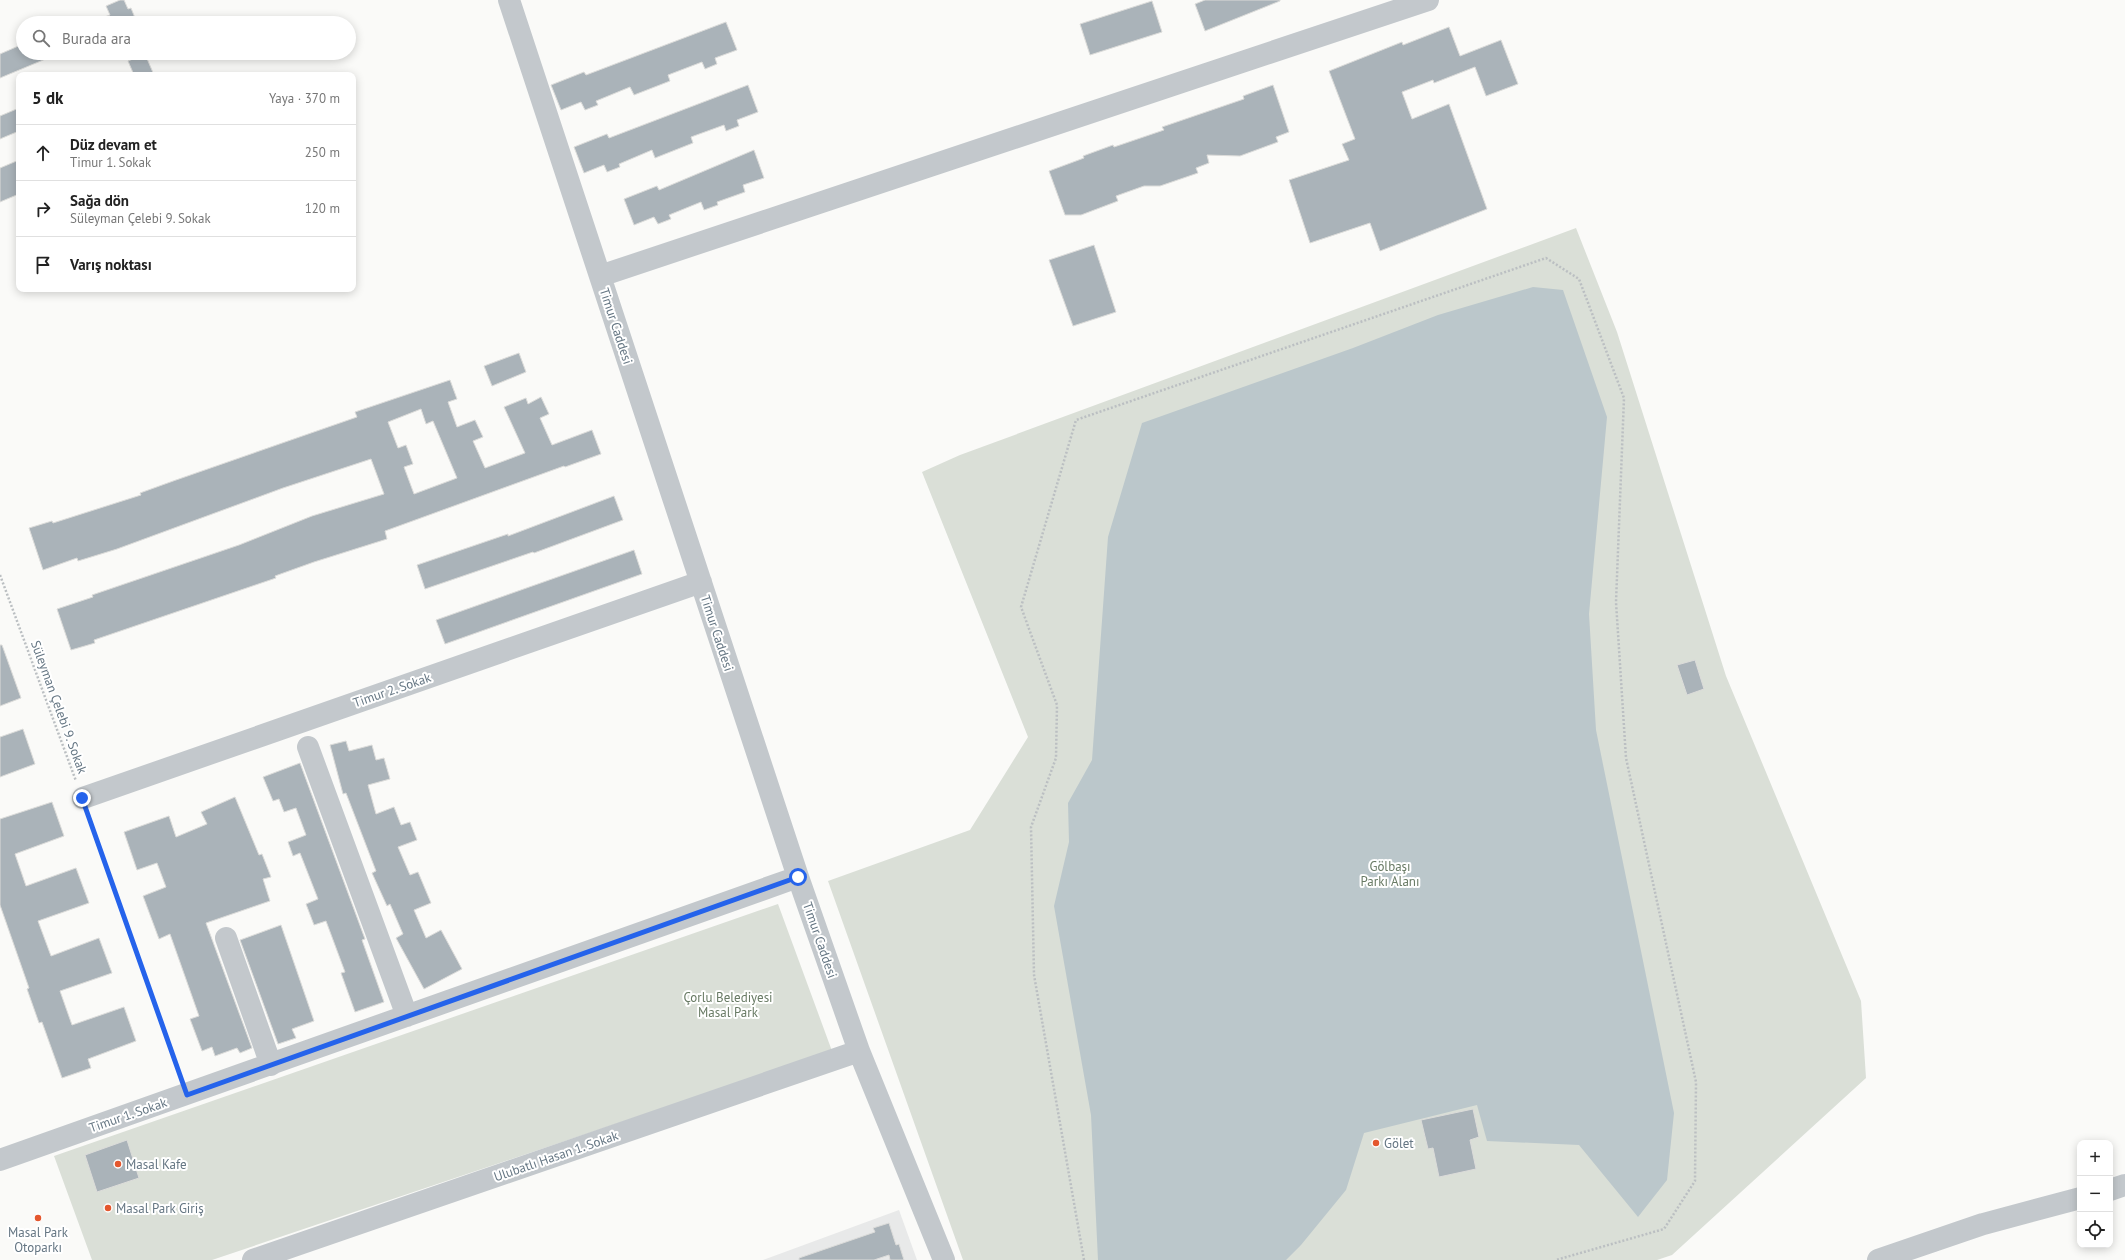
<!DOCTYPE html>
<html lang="tr">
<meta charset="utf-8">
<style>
body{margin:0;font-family:"PT Sans",sans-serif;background:#f6f6f6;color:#222}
.controls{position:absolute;right:12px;bottom:12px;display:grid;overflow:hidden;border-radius:8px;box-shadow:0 2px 10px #0003}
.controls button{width:36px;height:36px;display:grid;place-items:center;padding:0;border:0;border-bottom:1px solid #e0e0e0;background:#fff;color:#222;font:20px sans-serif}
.stop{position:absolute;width:12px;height:12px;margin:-9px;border:3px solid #2563eb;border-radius:50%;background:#fff}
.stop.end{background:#2563eb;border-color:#fff;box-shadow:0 1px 4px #0008}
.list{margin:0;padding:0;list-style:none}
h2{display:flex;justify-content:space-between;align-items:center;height:52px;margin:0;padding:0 16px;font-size:17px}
h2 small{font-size:13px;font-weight:400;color:#767676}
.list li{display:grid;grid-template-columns:26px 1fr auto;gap:12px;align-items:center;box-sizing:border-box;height:56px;padding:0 16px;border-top:1px solid #e0e0e0}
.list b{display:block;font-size:15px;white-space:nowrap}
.list p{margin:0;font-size:13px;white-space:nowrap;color:#767676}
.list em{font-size:13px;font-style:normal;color:#767676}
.icon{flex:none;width:22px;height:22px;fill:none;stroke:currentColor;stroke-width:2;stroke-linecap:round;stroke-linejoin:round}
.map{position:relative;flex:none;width:2125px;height:1260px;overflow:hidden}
.search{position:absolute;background:#fff;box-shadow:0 2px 10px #0003;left:16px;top:16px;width:340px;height:44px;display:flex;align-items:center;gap:10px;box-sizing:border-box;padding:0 14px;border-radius:22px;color:#767676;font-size:15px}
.panel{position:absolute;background:#fff;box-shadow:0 2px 10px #0003;left:16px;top:72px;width:340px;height:220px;border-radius:8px}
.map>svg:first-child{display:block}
.built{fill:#e8e9e9}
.green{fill:#dadfd7}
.water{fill:#bbc7cb}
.building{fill:#aab3b9;stroke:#dcdcda;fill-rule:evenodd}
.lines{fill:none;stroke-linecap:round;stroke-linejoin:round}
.path{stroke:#bbbfc2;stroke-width:2.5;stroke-dasharray:2 2;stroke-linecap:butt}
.minor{stroke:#c3c8cc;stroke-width:22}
.route{stroke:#2563eb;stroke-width:5}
.poi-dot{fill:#e4572e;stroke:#fff;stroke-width:1.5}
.labels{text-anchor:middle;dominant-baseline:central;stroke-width:4;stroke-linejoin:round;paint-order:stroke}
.street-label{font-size:13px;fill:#657683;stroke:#fff}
.park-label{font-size:13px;fill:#687a64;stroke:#fff}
.poi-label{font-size:13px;fill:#657683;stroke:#fff;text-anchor:start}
</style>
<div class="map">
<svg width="2125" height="1260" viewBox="0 0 2125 1260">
<rect width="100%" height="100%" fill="#fafaf8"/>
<path class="built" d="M899 1210 917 1260H763Z"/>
<path class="green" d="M1576 228 1617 332 1726 676 1861 1001 1866 1078 1672 1255 1657 1260H963L828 881 970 830 1028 737 922 472 960 455Z
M778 904 832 1051 212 1260H92L54 1156Z"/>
<path class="water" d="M1533 287 1563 290 1607 417 1589 614 1596 730 1674 1113 1667 1180 1638 1217 1579 1145 1487 1141 1477 1105 1364 1133 1346 1190 1301 1245 1286 1260H1098L1091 1115 1054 906 1069 842 1068 803 1092 760 1108 537 1142 423 1353 348 1438 315Z"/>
<path class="building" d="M120 0H124L128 9 131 8 137 23H95L94 21 110 15 106 6Z
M1205 0H1280V1L1205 31 1195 4Z
M1152 1 1162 32 1090 55 1080 24Z
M726 22 737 50 715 58 717 64 705 69 702 62 668 75 670 81 634 95 630 87 596 101 598 105 585 110 581 102 561 110 551 85 584 72 586 75Z
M1449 27 1460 56 1501 40 1518 84 1486 96 1475 67 1434 83 1433 80 1402 92 1412 119 1449 104 1487 209 1380 251 1370 223 1310 243 1289 180 1349 160 1342 144 1355 139 1329 71 1402 42 1403 45Z
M23 44V53H60L0 78V54Z
M145 54 154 75H134L128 61Z
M748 85 758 112 737 120 739 126 726 131 724 125 691 137 693 143 655 158 652 150 619 164 620 167 607 172 604 165 584 173 574 147 607 134 609 138Z
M1273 85 1289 132 1276 137 1278 142 1240 156 1207 155 1209 163 1196 168 1198 173 1160 186H1144L1116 196 1118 201 1081 215H1065L1049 171 1084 158 1083 156 1113 145 1114 147 1164 130 1162 127 1244 99 1243 96Z
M19 108V131L0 139V116Z
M754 150 764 178 743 185 745 192 717 202 718 205 704 210 701 202 669 215 671 219 658 224 654 217 634 225 624 199 657 186 659 190Z
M19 160V194L0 202V168Z
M1094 245 1116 312 1073 326 1049 260Z
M519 353 526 372 492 386 484 366Z
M450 380 457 399 448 402 457 427 475 420 483 437 473 441 485 468 525 453 504 407 526 398 528 404 541 397 549 414 540 418 552 445 592 430 601 454 565 467 564 466 385 531 387 539 314 562 275 576 276 578 94 640 95 643 71 650 57 609 93 597 92 595 239 545 312 516 384 494 371 459 283 488 117 549 78 561 77 558 43 570 29 528 52 521 53 523 141 495 140 493 176 480 357 417 355 412ZM421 409 426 424 433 421 457 478 414 494 404 467 413 464 406 445 398 448 388 422Z
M614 496 623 520 534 553 533 552 425 589 417 565 508 534V536Z
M634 550 642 574 445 644 436 620Z
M0 645H2L21 698 0 706Z
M1695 660 1704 689 1687 695 1677 665Z
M23 729 35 764 0 777V737Z
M346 741 349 751 372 745 376 760 384 758 390 779 368 785 376 814 394 807 401 825 410 822 417 840 398 847 410 875 418 872 431 903 414 910 426 938 441 930 462 969 424 989 396 938 403 934 390 904 387 906 372 873 376 871 346 793 343 794 330 745Z
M300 763 365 939 362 940 384 1002 355 1012 341 973 345 972 326 921 314 925 306 904 318 899 300 853 293 856 288 842 306 835 296 808 284 812 279 799 273 801 263 777Z
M235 797 259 855 262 854 271 877 263 879 270 901 206 923 252 1048 240 1053 237 1048 215 1056 212 1047 202 1051 190 1019 199 1016 170 934 159 939 143 896 166 887 157 863 137 870 124 832 169 816 176 837 207 824 201 812Z
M52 802 64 836 15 854 26 886 76 868 89 903 38 921 51 956 99 938 112 973 60 991 72 1025 124 1007 136 1041 88 1059 91 1068 62 1078 42 1022 39 1023 27 989 29 988 0 905V819Z
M281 925 314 1021 292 1029 296 1038 278 1044 240 940Z
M1473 1109 1479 1137 1470 1140 1476 1169 1439 1177 1433 1148 1428 1149 1421 1120Z
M127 1140 139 1178 97 1192 85 1155Z
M889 1223 896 1245 899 1244 904 1260H890L889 1255 874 1260H799V1258L875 1232 873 1228Z"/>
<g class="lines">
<path class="path" d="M0 575 76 781
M89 816 180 1075
M1084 1260 1034 975 1031 827 1056 758 1057 705 1021 607 1076 420 1546 258 1579 279 1624 398 1616 602 1626 758 1696 1082 1695 1181 1664 1229 1556 1260"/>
<path class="minor" d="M509 0 798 877 859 1051 944 1260
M600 276 1428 0
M308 747 407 1016
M83 798 701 582
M226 938 271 1065
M0 1160 798 877
M2110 1190 2125 1185
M253 1260 859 1051
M1878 1260 1983 1224 2080 1198"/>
</g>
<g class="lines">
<path class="route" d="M82 798 187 1095 798 877"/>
</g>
<g class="poi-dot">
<circle cx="1376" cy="1143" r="4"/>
<circle cx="118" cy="1164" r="4"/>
<circle cx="108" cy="1208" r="4"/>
<circle cx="38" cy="1218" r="4"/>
</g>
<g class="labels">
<g class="street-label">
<text transform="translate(616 326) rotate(72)">Timur Caddesi</text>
<text transform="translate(717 633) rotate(72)">Timur Caddesi</text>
<text transform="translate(392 690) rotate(-19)">Timur 2. Sokak</text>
<text transform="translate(59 707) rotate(70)">Süleyman Çelebi 9. Sokak</text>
<text transform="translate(820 940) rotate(71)">Timur Caddesi</text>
<text transform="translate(128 1115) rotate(-19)">Timur 1. Sokak</text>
<text transform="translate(556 1156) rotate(-19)">Ulubatlı Hasan 1. Sokak</text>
</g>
<g class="park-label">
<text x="1390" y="866">Gölbaşı<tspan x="1390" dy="15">Parkı Alanı</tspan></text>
<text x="728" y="997">Çorlu Belediyesi<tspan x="728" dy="15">Masal Park</tspan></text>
</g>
<g class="poi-label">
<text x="1384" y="1143">Gölet</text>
<text x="126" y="1164">Masal Kafe</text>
<text x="116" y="1208">Masal Park Giriş</text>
<text x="38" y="1232" text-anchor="middle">Masal Park<tspan x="38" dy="15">Otoparkı</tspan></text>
</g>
</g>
</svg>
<div class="controls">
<button>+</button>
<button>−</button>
<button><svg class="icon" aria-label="locate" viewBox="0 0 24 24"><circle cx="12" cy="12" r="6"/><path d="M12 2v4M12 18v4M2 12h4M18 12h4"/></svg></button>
</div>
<div class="stop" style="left:798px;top:877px"></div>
<div class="stop end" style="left:82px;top:798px"></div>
<div class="search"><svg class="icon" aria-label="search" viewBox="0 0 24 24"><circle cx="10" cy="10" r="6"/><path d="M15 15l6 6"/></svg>Burada ara</div>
<section class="panel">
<h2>5 dk<small>Yaya · 370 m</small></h2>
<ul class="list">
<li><svg class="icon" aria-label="ahead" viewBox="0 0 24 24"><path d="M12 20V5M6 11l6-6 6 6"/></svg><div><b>Düz devam et</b><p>Timur 1. Sokak</p></div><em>250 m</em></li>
<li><svg class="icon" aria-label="right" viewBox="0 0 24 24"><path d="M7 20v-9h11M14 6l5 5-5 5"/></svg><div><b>Sağa dön</b><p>Süleyman Çelebi 9. Sokak</p></div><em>120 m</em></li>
<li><svg class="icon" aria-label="arrive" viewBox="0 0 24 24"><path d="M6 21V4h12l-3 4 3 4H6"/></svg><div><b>Varış noktası</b></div></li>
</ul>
</section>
</div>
